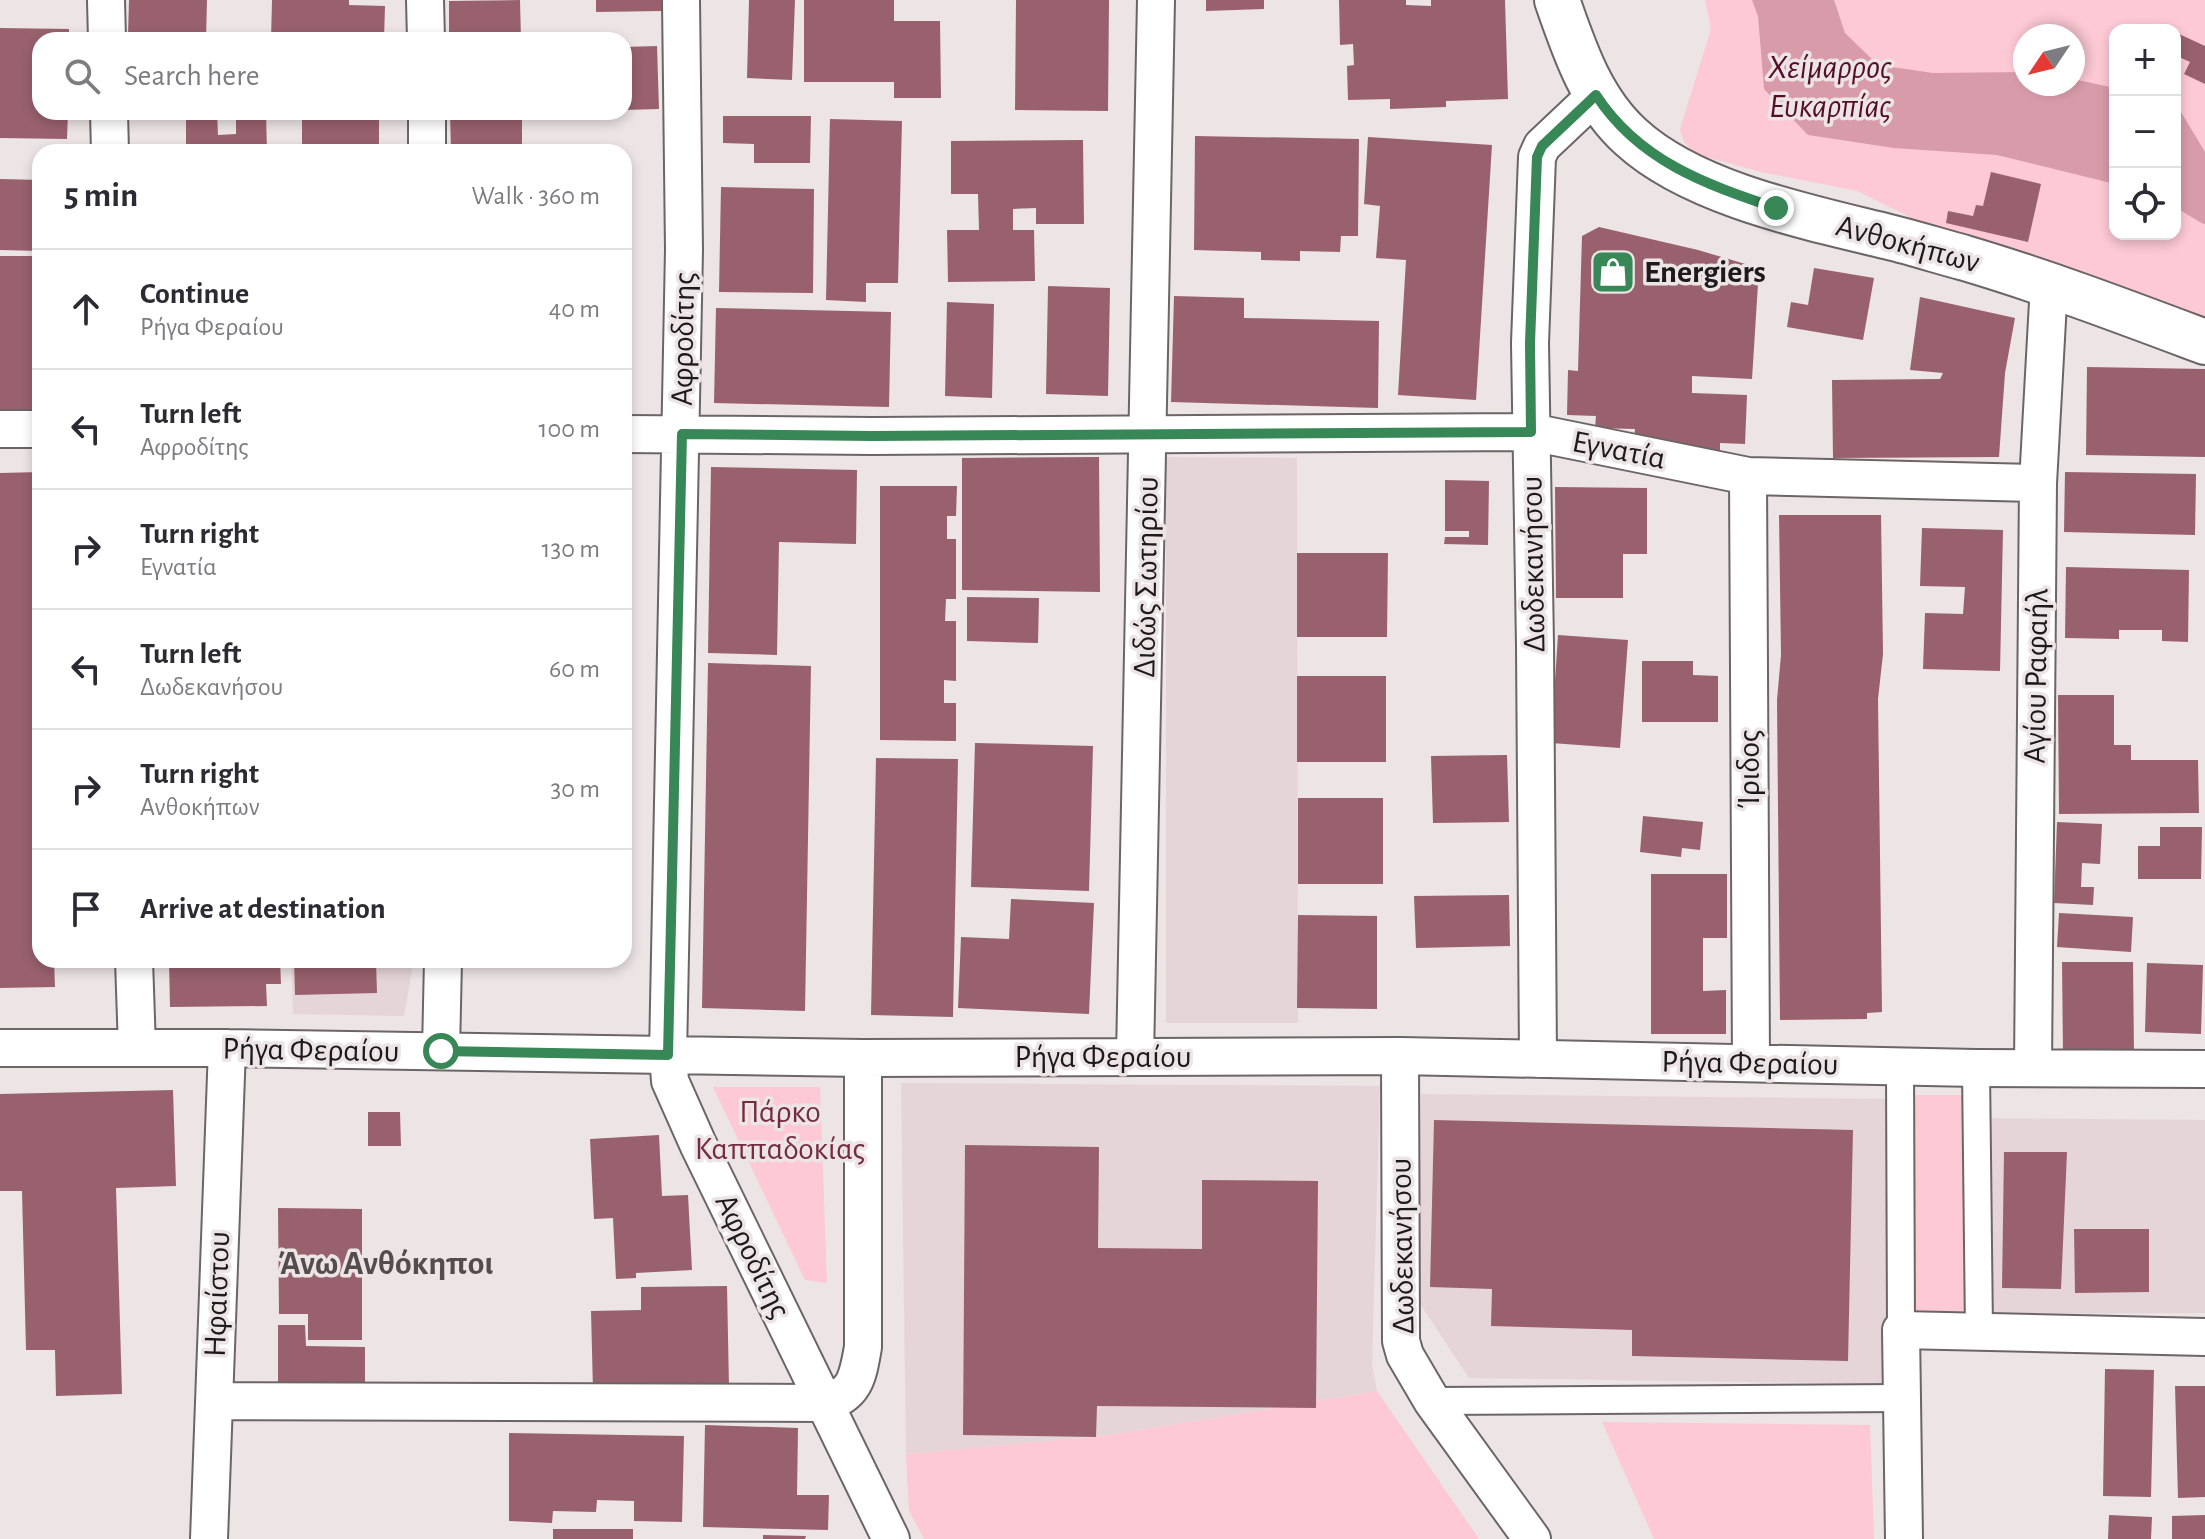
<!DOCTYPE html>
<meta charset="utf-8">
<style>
body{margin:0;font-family:"Alegreya Sans",sans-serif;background:#f2f2f3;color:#2b2b33}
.controls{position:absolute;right:24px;top:24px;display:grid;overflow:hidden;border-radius:16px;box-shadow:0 4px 12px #0003}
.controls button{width:72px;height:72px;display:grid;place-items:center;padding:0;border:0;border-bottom:2px solid #e1e1e2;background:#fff;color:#2b2b33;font:40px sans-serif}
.compass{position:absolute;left:2013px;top:24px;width:72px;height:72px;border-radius:50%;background:#fff;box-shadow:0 4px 12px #0003;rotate:235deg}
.stop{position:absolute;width:24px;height:24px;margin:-18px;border:6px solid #378757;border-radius:50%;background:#fff}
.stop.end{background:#378757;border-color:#fff;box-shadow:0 2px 8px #0008}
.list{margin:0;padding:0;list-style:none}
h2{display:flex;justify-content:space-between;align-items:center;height:104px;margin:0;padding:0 32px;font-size:34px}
h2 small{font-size:26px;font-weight:400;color:#7c7c81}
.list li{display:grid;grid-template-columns:52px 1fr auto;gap:24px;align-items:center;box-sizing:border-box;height:120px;padding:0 32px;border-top:2px solid #e1e1e2}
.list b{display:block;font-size:30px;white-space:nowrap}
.list p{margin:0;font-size:26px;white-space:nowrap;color:#7c7c81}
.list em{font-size:26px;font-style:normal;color:#7c7c81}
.icon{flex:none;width:44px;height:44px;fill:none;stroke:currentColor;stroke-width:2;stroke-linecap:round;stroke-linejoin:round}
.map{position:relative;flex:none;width:2205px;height:1539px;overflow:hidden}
.search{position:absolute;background:#fff;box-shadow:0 4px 12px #0003;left:32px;top:32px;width:600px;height:88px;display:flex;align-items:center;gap:20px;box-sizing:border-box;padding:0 28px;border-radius:24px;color:#7c7c81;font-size:30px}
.panel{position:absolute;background:#fff;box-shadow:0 4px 12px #0003;left:32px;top:144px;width:600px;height:824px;border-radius:24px}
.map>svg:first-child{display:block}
.built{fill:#e6d5d8}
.green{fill:#fcc9d4;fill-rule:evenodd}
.water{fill:#d89ba9}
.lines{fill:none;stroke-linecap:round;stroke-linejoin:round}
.stream{stroke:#d89ba9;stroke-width:12}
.building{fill:#99616e}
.pedestrian-casing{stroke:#6c6566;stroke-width:30}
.minor-casing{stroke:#6c6566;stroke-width:40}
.tertiary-casing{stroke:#6c6566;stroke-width:48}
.pedestrian{stroke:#fff;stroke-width:26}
.minor{stroke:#fff;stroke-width:36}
.tertiary{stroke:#fff;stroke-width:44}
.route{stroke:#378757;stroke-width:10}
.labels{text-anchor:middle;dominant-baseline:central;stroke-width:7;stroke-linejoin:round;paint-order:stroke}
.street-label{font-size:32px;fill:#1d1a1b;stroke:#ece4e5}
.poi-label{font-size:32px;font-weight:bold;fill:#1d1a1b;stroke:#ece4e5;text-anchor:start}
.park-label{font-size:32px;fill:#752c42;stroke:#ece4e5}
.water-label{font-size:34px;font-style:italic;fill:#560e28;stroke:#ece4e5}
.neighbourhood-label{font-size:34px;font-weight:bold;fill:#534d4e;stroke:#ece4e5}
</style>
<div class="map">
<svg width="2205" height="1539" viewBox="0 0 2205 1539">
<rect width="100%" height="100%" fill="#ece4e5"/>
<path class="built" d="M1166 457 1297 458 1298 1023H1166Z
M291 960H414L404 1016 293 1014Z
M901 1083 1380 1086 1372 1365 1377 1391 1103 1436 906 1454Z
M1421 1094 1896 1099 1894 1384 1469 1378 1420 1304 1417 1267Z
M1988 1118 2205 1120V1313L1991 1314Z"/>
<path class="green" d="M1705 0H2205V323L2065 266 1946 235 1857 191 1761 172 1695 154 1684 142 1680 129 1711 29ZM2115 30H2175V234H2115ZM2025 36H2073V84H2025Z
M713 1087H820L827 1283 805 1280Z
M1896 1095H1987L1991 1314 1894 1312Z
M1377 1391 1479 1539H924L909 1511 906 1454 1103 1436Z
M1602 1422 1870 1425 1874 1539H1654Z"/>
<path class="water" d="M1752 0H1834L1845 33 1878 65 1933 73 2025 72V84H2073V79L2115 88V184L1997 155 1894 148 1808 135 1764 89 1758 16Z
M2175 102 2205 152V219L2181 201 2175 199Z"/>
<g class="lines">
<path class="stream" d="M2175 200 2205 218"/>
</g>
<path class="building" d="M129 0H207L206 40H143V35H128Z
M272 0H349V5L385 6 384 40H271Z
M520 0 521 40H449V1Z
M596 0H662V11L596 12Z
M749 0H795L792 80 747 78Z
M804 0H894V21H940L941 98H894V82H804Z
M1016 0H1109L1108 111 1015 110Z
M1206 0H1264V9L1206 11Z
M1339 0H1406V5L1431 6V0H1505L1508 99 1446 101V107L1390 109V99L1348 100 1347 66 1354 65 1353 44 1340 45Z
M0 28 69 29V40H40V112H68L67 139 0 138Z
M2179 34 2205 46V84L2184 74 2190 62 2175 55V43Z
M657 46 659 109 624 110V47Z
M186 112H217L218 135 236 134V112H266L267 152H186Z
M302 112H379V152H302Z
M450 112H522V152H451Z
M723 116H811L810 163H754V144L723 143Z
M830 119 902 121 898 283H866V302L826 300Z
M1195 136 1359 139 1358 236H1341L1340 252 1300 251V261L1261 260V252L1194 250Z
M1368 137 1492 145 1476 400 1398 395 1406 260 1376 258 1380 206 1364 204Z
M1083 140 1084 224H1036V208L1013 209V230H1034L1035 281 948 282 947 230H979L978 194H951V141Z
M1991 172 2041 184 2028 242 1946 223 1948 211 1973 216 1976 205 1983 206Z
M0 179 40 180V251L0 250Z
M721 187 814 189 813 293 719 292Z
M1599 227 1698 250 1759 268 1752 379 1692 376V393L1747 395 1745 444 1720 443V453L1683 451V443L1634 440 1635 429 1595 428 1596 416 1567 415 1568 370 1578 371 1582 236Z
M0 256H40V418H0Z
M1814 268 1874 278 1863 340 1787 327 1791 302 1808 305Z
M1048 286 1110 288 1108 396 1046 394Z
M1174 296 1244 298V318L1379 321 1378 408 1171 402Z
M1920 297 2015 318 2005 373 1999 457 1833 458 1832 380 1940 379 1943 373 1910 370Z
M947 302 994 304 992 398 945 396Z
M716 308 891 312 889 407 714 403Z
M2087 367 2205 369V457L2086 455Z
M1099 457 1100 592 962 590V458Z
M711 467 857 470 856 544 779 542 777 655 708 653Z
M40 472V960H54L55 987 0 988V473Z
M2065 472 2196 474 2195 535 2064 532Z
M1445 480 1489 481 1488 545 1444 544 1445 537H1469V531H1445Z
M880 486H957L956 516H947V539H956V599H946L945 621H956V681L944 680V703H956V741L880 740Z
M1555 487 1647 488V554H1623V598H1556Z
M1779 515H1881L1883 654 1878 699 1882 1012 1867 1013V1019L1780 1020 1777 700 1781 655Z
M1922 528 2003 530 2000 671 1923 669 1925 613 1963 614 1965 587 1920 586Z
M1297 553H1388L1387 637H1297Z
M2066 567 2189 570 2188 642 2162 641V630H2119V639L2065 638Z
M967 597 1039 598 1038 643 967 641Z
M1558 635 1628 640 1620 748 1551 743Z
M1642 661H1693V675L1718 676V722H1642Z
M708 663 811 666 805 1011 702 1008Z
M1297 676H1386V762H1297Z
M2058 695H2114V745H2131V760H2198L2199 813 2059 814Z
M975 743 1093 746 1089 891 971 887Z
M1507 755 1509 822 1433 823 1431 756Z
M876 758 958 759 953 1017 871 1015Z
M1298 798H1383V884H1298Z
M1643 816 1703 822 1700 850 1682 848 1681 857 1640 852Z
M2057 822 2102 824 2100 864 2082 863 2081 887H2094L2093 905 2054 903Z
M2160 827H2202L2201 879H2138V846H2160Z
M1651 874H1727V938H1703V991L1726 990V1034H1651Z
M1509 895 1510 946 1416 948 1414 896Z
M1011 899 1094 903 1089 1014 958 1008 961 937 1009 939Z
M2059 913 2133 917 2131 952 2057 947Z
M1298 915 1377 916V1009L1297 1008Z
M169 960H280L281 984H266L267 1006 170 1007Z
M294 960H376L377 993 295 995Z
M2062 962H2133L2134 1054 2063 1055Z
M2147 963 2203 965 2201 1034 2145 1032Z
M173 1090 176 1186 116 1188 122 1394 56 1396 55 1350H26L22 1191H0V1094Z
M368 1112H400L401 1146H368Z
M1434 1120 1853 1130 1848 1361 1632 1356V1330L1491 1326 1492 1289 1430 1287Z
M659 1135 662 1196 688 1195 692 1270 636 1273V1278L616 1279 613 1218 594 1219 590 1139Z
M965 1145 1099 1147 1098 1248 1202 1249V1180L1318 1181 1316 1408 1097 1406 1096 1437 963 1435Z
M2004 1152H2067L2061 1289 2002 1288Z
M278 1208 362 1209V1340H308V1314H279Z
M2074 1229H2149V1292L2075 1293Z
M727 1286 729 1388 593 1391 591 1311 641 1310V1287Z
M278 1325H305L306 1346 365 1347V1386H278Z
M2105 1369 2154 1370 2151 1497 2103 1496Z
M2175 1386H2205V1497L2178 1498Z
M705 1425 798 1428 797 1495H829L828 1530 703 1527Z
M509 1433 684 1436 682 1522 634 1521V1501L597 1500 596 1512 553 1511 552 1523 509 1521Z
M2109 1515 2152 1517 2151 1539H2108Z
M2205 1515V1539H2172V1516Z
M553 1529H633V1539H553Z
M763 1535 806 1536 805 1539H763Z"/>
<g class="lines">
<g class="pedestrian-casing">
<path id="pedestrian" d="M1900 1066 1901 1330
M1976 1068 1979 1332
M1432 1401 1902 1398"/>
</g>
<g class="minor-casing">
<path id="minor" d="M106 0 107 40
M425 0 426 40
M681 0 684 250 668 1055 670 1081 698 1144 891 1539
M109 112 110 152
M427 112V152
M0 429H40
M624 434 873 436 1531 432 1748 476 2038 483
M1748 476 1751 1062
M134 960 137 1048
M0 1048H227L863 1058 1400 1056 1976 1068 2205 1069
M441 1051 443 960
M1400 1056 1401 1341 1405 1355 1432 1401 1532 1539
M1135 1057 1156 0
M1538 1059 1535 645 1530 343 1537 157 1542 146 1596 95
M2033 1068 2038 483 2049 284
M214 1401 825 1403C856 1395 858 1375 863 1347V1058
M209 1539 227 1048
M1904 1539 1901 1330 2205 1337"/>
</g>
<g class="tertiary-casing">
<path id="tertiary" d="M1557 0C1574 49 1591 101 1631 137 1693 194 1808 217 1889 237 1914 243 1939 251 1965 258 2046 282 2125 312 2205 342"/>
</g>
<use href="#pedestrian" class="pedestrian"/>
<use href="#minor" class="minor"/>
<use href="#tertiary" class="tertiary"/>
</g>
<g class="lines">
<path class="route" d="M441 1051 668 1055 682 434 873 436 1531 432 1530 343 1537 157 1542 146 1596 95C1639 161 1705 184 1776 208"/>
</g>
<defs>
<g id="shop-square" transform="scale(2.3)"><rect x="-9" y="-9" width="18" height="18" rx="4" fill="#378757" stroke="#ece4e5"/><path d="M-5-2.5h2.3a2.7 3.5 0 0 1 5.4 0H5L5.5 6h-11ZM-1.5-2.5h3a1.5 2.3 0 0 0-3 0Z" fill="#fff"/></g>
</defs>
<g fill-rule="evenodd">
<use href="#shop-square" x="1613" y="272"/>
</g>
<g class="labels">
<g class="street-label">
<text transform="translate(1908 244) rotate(15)">Ανθοκήπων</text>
<text transform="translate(683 339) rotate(-89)">Αφροδίτης</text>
<text transform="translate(1619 450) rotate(11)">Εγνατία</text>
<text transform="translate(1533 564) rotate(-91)">Δωδεκανήσου</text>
<text transform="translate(1146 577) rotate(-89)">Διδώς Σωτηρίου</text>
<text transform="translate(2036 676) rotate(-89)">Αγίου Ραφαήλ</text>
<text transform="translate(1749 769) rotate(-90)">Ίριδος</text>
<text transform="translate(311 1050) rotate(1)">Ρήγα Φεραίου</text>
<text x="1103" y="1057">Ρήγα Φεραίου</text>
<text transform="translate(1750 1063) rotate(1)">Ρήγα Φεραίου</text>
<text transform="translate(1402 1246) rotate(-91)">Δωδεκανήσου</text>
<text transform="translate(753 1256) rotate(64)">Αφροδίτης</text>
<text transform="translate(217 1294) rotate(-88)">Ηφαίστου</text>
</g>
<g class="poi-label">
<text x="1644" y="272">Energiers</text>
</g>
<g class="park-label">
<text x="780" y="1112">Πάρκο<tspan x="780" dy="37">Καππαδοκίας</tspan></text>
</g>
<g class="water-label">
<text x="1830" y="68">Χείμαρρος<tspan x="1830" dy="39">Ευκαρπίας</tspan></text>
</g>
<g class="neighbourhood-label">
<text x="386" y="1264">Άνω Ανθόκηποι</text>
</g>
</g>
</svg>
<div class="controls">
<button>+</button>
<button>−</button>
<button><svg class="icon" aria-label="locate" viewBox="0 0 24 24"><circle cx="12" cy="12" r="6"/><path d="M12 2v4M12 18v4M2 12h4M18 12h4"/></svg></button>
</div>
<svg class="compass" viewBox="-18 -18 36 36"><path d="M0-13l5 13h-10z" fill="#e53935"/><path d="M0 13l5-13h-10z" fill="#7c7c81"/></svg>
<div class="stop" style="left:441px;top:1051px"></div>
<div class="stop end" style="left:1776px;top:208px"></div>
<div class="search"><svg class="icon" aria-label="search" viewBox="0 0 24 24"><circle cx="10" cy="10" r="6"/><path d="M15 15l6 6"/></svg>Search here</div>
<section class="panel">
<h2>5 min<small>Walk · 360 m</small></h2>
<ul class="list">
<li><svg class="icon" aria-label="ahead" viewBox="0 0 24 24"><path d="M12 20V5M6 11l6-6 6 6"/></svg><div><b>Continue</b><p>Ρήγα Φεραίου</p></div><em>40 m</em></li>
<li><svg class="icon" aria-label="left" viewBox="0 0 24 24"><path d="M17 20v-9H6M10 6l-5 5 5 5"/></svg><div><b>Turn left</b><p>Αφροδίτης</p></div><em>100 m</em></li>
<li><svg class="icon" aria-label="right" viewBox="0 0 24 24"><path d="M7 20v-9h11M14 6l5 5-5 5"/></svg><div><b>Turn right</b><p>Εγνατία</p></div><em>130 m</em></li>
<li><svg class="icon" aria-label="left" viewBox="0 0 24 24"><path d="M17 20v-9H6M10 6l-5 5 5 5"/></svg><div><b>Turn left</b><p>Δωδεκανήσου</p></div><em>60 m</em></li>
<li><svg class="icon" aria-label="right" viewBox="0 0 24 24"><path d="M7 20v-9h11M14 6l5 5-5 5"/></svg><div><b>Turn right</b><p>Ανθοκήπων</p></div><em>30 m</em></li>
<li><svg class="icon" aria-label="arrive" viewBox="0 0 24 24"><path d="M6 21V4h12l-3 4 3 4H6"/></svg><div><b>Arrive at destination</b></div></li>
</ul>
</section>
</div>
